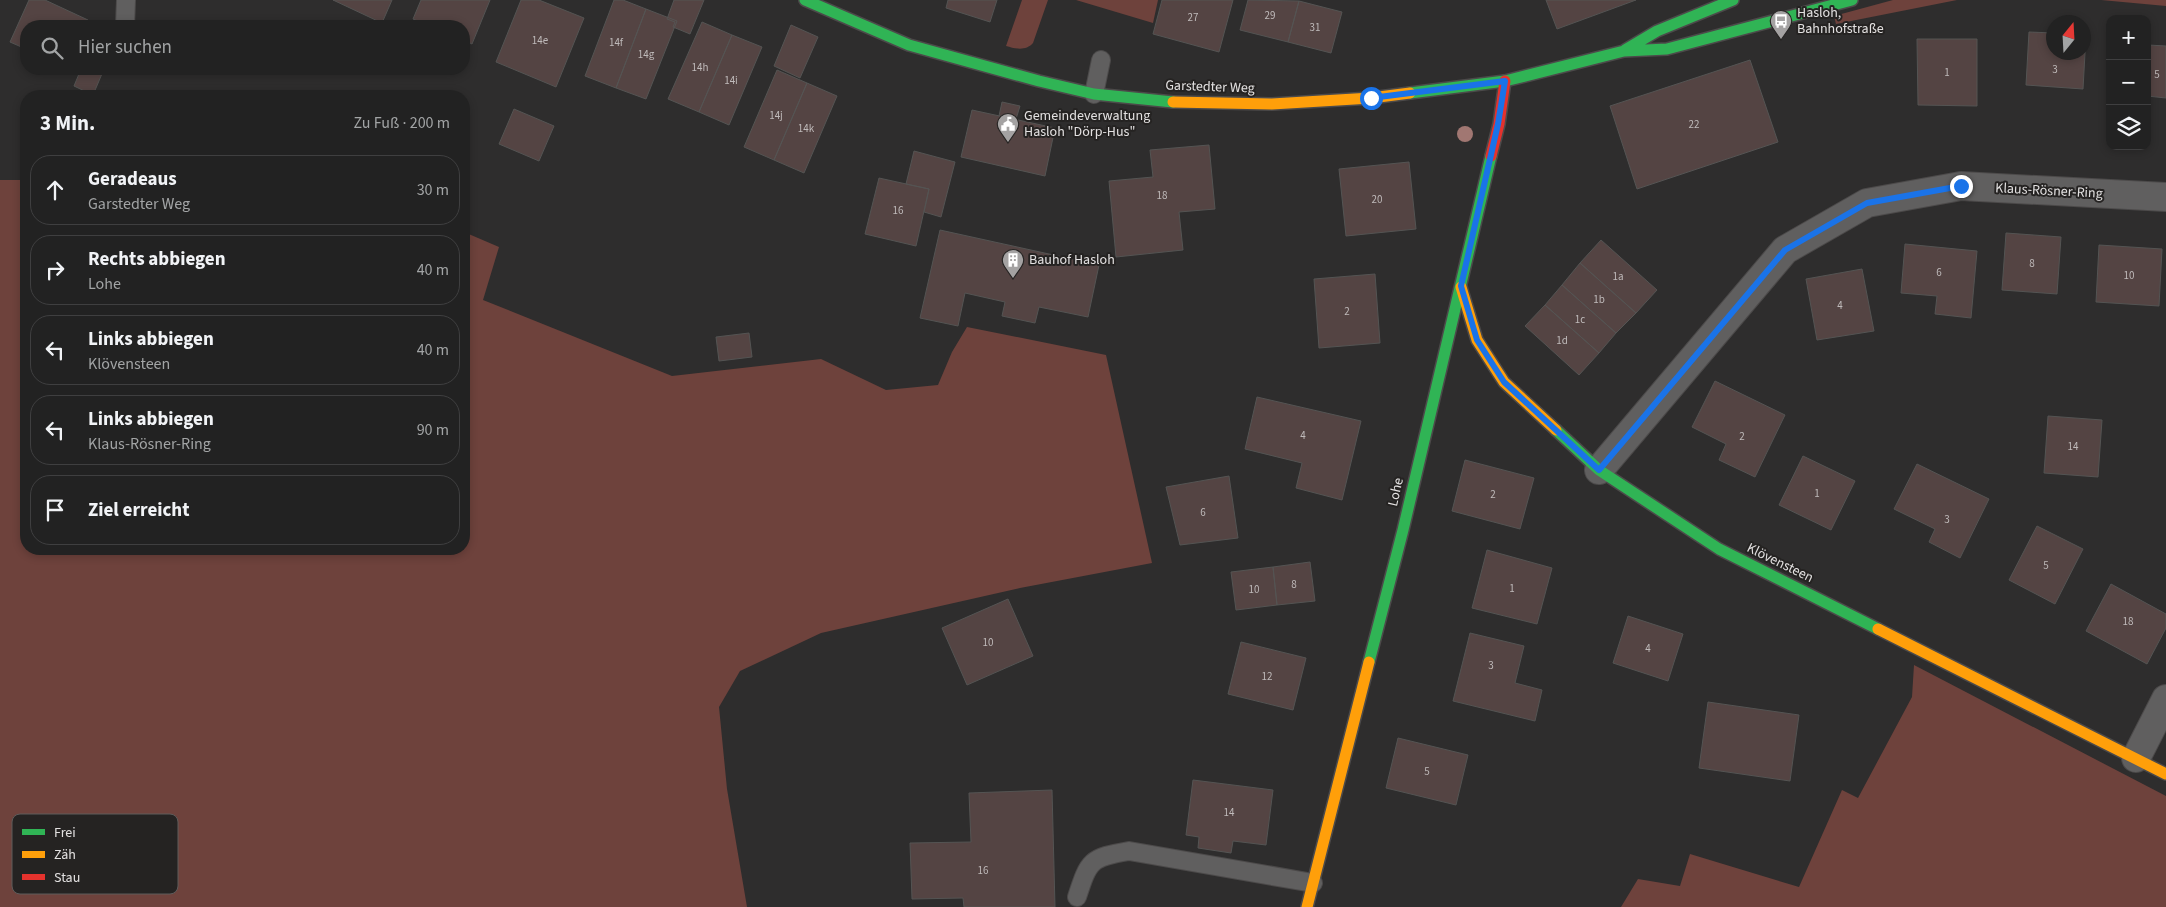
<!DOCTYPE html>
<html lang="de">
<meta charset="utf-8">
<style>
body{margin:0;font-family:"Source Sans 3",sans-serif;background:#2a2a2a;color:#f1f3f6}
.controls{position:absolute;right:15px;top:15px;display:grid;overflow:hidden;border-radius:10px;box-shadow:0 2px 8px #0003}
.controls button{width:45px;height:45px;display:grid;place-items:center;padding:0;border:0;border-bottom:1px solid #3f3f40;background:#222;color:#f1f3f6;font:25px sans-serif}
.compass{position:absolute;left:2046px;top:15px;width:45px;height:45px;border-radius:50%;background:#222;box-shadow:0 2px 8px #0003;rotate:18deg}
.stop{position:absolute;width:15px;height:15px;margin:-11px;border:4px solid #1a73e8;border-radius:50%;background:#fff}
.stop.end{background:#1a73e8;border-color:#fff;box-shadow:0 1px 5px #0008}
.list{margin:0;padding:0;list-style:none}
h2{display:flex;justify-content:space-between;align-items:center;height:65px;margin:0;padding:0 20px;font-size:21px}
h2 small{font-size:16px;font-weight:400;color:#a2a4a5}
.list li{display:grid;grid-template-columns:32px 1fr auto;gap:15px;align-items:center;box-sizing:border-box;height:70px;margin:0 10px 10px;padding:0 10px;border:1px solid #3f3f40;border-radius:20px}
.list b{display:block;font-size:19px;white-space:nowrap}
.list p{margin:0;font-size:16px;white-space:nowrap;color:#a2a4a5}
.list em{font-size:16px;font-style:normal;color:#a2a4a5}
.icon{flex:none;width:28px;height:28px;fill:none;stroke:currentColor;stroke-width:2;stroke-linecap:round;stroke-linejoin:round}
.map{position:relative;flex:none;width:2166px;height:907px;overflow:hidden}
.search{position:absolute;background:#222;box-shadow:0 2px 8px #0003;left:20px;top:20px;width:450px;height:55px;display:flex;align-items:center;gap:12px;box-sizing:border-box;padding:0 18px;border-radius:20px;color:#a2a4a5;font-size:19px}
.panel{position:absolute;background:#222;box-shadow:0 2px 8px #0003;left:20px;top:90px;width:450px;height:465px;border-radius:20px}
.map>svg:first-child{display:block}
.green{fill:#6e423c}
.building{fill:#544443;stroke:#545453}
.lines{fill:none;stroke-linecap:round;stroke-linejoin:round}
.lane-casing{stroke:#4c4a4a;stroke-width:20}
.street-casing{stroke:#4c4a4a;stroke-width:30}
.fast-casing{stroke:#4c4a4a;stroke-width:14}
.slow-casing{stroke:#4c4a4a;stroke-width:14}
.jam-casing{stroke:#4c4a4a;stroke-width:14}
.lane{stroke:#605f5f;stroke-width:18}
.street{stroke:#605f5f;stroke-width:28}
.fast{stroke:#30b455;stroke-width:11}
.slow{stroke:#ff9f0a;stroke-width:11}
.jam{stroke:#e5322d;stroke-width:11}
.tree{fill:#a17772}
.route{stroke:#1a73e8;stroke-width:6}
.labels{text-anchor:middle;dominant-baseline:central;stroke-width:4;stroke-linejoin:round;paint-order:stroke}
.number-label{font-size:11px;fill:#bfbaba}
.poi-label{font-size:14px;fill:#e3e1e1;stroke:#252322;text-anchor:start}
.street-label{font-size:14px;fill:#e3e1e1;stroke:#252322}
.key{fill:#252322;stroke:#5e5c5b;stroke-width:1}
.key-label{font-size:14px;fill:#e3e1e1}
</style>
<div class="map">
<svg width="2166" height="907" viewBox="0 0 2166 907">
<rect width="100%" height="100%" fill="#2e2d2d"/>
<path class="green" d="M1022 0H1048L1033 43C1026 51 1016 49 1006 46Z
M1076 0H1158L1153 23Z
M1893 0H1957L1836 24 1834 16Z
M2101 0H2166V6Z
M0 180H26V549H464V232L499 247 483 300 672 376 821 359 886 390 938 385 952 352 967 327 1106 355 1152 563 1020 588 821 633 740 671 719 707 727 789 747 907H0Z
M1914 665 2166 796V907H1621L1638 879 1680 886 1690 854 1799 887 1842 790 1858 798 1912 697Z"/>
<path class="building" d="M29 0H45L88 20 85 26H26V49L10 42Z
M333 0H392L382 23Z
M421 0H490L472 44 464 40V26H430L413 19Z
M521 0H539L584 18 556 87 496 62Z
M614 0H623L646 9 616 88 585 76Z
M674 0H704L690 34 673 27 675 22 667 19Z
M948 0H997L990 22 946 8Z
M1162 0H1233L1219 52 1153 34Z
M1248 0 1299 1 1288 42 1240 30Z
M1546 0H1636L1557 29Z
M1299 1 1342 12 1331 53 1288 42Z
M646 9 677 21 646 99 616 88Z
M702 22 732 35 699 112 668 99Z
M791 25 818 37 800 78 774 66Z
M2029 32 2054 33V52H2084V35H2086L2083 89 2026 85Z
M732 35 762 47 729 125 699 112Z
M1917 39H1977V106L1918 105Z
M2148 45 2166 46V98L2147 96Z
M1750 60 1778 142 1637 189 1610 106Z
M81 69H104L93 95 74 86Z
M777 70 807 83 774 160 744 147Z
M807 83 837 96 804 173 774 160Z
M1002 102 1020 106 1016 119 999 116Z
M514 109 554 126 539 161 499 144Z
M972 110 1055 128 1045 176 961 157Z
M1209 145 1215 209 1179 212 1183 250 1116 257 1109 181 1153 177 1150 150Z
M914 151 955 162 941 217 924 212 929 189 906 184Z
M1409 162 1416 229 1346 236 1339 169Z
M879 178 929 189 916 246 865 234Z
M940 230 1099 265 1088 317 1039 307 1035 323 1002 316 1005 302 965 293 958 326 920 318Z
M2006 233 2061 237 2057 294 2002 290Z
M1601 240 1657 290 1636 313 1580 263Z
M1905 244 1977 251 1971 318 1935 314 1937 296 1901 293Z
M2099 245 2162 249 2159 306 2096 302Z
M1580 263 1636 313 1616 333 1562 285Z
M1862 269 1874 331 1817 340 1806 279Z
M1375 274 1380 343 1319 348 1314 279Z
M1562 285 1616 333 1599 353 1545 305Z
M1545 305 1599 353 1579 375 1525 326Z
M749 333 752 357 719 361 716 337Z
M1715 381 1785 415 1755 477 1719 460 1726 444 1692 427Z
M1257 397 1361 421 1342 500 1296 488 1302 463 1245 449Z
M2048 416 2102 420 2098 477 2044 473Z
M1803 456 1855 481 1831 530 1779 505Z
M1465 460 1534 478 1520 529 1452 511Z
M1917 464 1989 499 1960 558 1929 542 1935 529 1894 509Z
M1229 476 1238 538 1180 545 1166 487Z
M2037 526 2083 549 2055 604 2009 580Z
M1487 550 1552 568 1537 624 1472 608Z
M1310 562 1315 601 1277 605 1273 567Z
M1273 567 1277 605 1236 610 1231 572Z
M2111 584 2166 614V628L2147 664 2086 631Z
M1008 599 1033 656 967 685 942 628Z
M1628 616 1683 634 1668 681 1613 663Z
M1470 633 1524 646 1515 683 1542 690 1535 721 1453 701Z
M1241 642 1306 658 1293 710 1228 694Z
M1708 702 1799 715 1790 781 1699 768Z
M1398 738 1468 755 1456 805 1386 788Z
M1193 780 1273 790 1266 845 1233 841 1231 853 1198 848 1199 837 1186 835Z
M1052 790 1055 907H964L963 898 912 899 910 843 971 842 969 793Z"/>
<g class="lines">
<g class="lane-casing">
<path id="lane" d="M125 26 126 0
M1094 94 1101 60
M1077 897C1089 860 1090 858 1129 851L1313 883"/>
</g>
<g class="street-casing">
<path id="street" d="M1599 470 1785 250 1867 203 1961 186 2166 197
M2136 758 2166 699"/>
</g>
<g class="fast-casing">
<path id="fast" d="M805 0 909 45 1039 81 1094 94 1173 102
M1625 50 1657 31 1733 0
M1410 93 1505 81 1624 51 1667 49 1852 0
M1556 430 1599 470 1719 549 1878 629
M1369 662 1403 530 1491 156"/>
</g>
<g class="slow-casing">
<path id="slow" d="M1173 102 1272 104 1371 98 1410 93
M1461 287 1477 340 1504 382 1556 430
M1878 629 2166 774
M1307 907 1369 662"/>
</g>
<g class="jam-casing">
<path id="jam" d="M1491 156 1499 124 1505 81"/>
</g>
<use href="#lane" class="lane"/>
<use href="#street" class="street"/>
<use href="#fast" class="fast"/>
<use href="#slow" class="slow"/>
<use href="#jam" class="jam"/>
</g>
<circle class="tree" cx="1465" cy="134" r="8"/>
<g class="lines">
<path class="route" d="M1371 98 1505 81 1498 124 1461 286 1477 340 1504 382 1599 470 1785 250 1867 203 1961 186"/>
</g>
<defs>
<g id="bus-pin" transform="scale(1.125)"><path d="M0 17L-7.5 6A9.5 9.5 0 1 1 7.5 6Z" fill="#a4a2a2" stroke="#252322"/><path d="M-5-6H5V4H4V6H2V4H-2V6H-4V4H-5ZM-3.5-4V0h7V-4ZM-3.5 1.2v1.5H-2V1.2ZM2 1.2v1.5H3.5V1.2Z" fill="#fff"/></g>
<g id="civic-pin" transform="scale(1.125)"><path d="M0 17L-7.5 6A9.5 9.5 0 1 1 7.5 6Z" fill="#a4a2a2" stroke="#252322"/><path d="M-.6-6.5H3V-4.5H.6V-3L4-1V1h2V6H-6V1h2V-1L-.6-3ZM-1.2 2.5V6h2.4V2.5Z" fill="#fff"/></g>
<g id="building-pin" transform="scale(1.125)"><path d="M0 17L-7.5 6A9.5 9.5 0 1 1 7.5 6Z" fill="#a4a2a2" stroke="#252322"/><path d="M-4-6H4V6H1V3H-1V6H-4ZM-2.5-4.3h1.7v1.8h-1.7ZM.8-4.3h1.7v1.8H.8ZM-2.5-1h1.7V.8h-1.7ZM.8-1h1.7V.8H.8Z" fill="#fff"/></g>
</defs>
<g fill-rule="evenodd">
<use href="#bus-pin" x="1781" y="21"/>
<use href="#civic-pin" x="1008" y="124"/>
<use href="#building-pin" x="1013" y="260"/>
</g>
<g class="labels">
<g class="number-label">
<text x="1270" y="15">29</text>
<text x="1193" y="17">27</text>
<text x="1315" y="27">31</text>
<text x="540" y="40">14e</text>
<text x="616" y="42">14f</text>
<text x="646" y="54">14g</text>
<text x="700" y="67">14h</text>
<text x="2055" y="69">3</text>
<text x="1947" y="72">1</text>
<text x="2157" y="74">5</text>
<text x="731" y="80">14i</text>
<text x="776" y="115">14j</text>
<text x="1694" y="124">22</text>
<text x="806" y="128">14k</text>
<text x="1162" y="195">18</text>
<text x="1377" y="199">20</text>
<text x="898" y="210">16</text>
<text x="2032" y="263">8</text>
<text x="1939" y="272">6</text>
<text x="2129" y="275">10</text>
<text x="1618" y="276">1a</text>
<text x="1599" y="299">1b</text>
<text x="1840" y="305">4</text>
<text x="1347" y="311">2</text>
<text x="1580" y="319">1c</text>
<text x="1562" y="340">1d</text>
<text x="1303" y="435">4</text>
<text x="1742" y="436">2</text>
<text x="2073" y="446">14</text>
<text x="1817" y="493">1</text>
<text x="1493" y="494">2</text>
<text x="1203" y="512">6</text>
<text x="1947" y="519">3</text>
<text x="2046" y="565">5</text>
<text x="1294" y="584">8</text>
<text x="1512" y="588">1</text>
<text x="1254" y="589">10</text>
<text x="2128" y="621">18</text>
<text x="988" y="642">10</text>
<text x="1648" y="648">4</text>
<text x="1491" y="665">3</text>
<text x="1267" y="676">12</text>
<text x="1427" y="771">5</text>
<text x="1229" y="812">14</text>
<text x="983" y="870">16</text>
</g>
<g class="poi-label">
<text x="1797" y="13">Hasloh,<tspan x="1797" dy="16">Bahnhofstraße</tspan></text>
<text x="1024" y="116">Gemeindeverwaltung<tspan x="1024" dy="16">Hasloh "Dörp-Hus"</tspan></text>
<text x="1029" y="260">Bauhof Hasloh</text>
</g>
<g class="street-label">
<text transform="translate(1210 87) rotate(2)">Garstedter Weg</text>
<text transform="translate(2049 191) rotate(3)">Klaus-Rösner-Ring</text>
<text transform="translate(1396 492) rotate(-77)">Lohe</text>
<text transform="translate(1780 563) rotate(26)">Klövensteen</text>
</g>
</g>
<rect x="12" y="814" width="166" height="80" rx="8" class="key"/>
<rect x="22" y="829" width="23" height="6" fill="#30b455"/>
<rect x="22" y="851" width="23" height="7" fill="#ff9f0a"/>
<rect x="22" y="874" width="23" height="6" fill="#e5322d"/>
<g class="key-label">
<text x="54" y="837">Frei</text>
<text x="54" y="859">Zäh</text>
<text x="54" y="882">Stau</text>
</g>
</svg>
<div class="controls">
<button>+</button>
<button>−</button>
<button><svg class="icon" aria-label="layers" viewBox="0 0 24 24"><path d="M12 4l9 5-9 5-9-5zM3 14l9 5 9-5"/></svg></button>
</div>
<svg class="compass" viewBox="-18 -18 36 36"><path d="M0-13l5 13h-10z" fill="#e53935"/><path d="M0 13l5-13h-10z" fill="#a2a4a5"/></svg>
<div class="stop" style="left:1371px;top:98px"></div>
<div class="stop end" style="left:1961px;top:186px"></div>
<div class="search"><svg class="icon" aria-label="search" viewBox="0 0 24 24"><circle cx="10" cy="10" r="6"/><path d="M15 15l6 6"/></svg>Hier suchen</div>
<section class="panel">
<h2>3 Min.<small>Zu Fuß · 200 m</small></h2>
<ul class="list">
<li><svg class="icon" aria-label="ahead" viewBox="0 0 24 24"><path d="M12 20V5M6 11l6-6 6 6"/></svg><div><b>Geradeaus</b><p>Garstedter Weg</p></div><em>30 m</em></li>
<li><svg class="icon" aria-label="right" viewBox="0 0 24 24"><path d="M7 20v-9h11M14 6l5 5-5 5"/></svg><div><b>Rechts abbiegen</b><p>Lohe</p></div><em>40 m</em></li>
<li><svg class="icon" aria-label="left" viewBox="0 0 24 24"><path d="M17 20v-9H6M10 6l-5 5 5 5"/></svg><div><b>Links abbiegen</b><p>Klövensteen</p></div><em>40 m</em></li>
<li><svg class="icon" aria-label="left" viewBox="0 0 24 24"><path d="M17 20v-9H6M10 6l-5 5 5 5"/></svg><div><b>Links abbiegen</b><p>Klaus-Rösner-Ring</p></div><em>90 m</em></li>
<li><svg class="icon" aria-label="arrive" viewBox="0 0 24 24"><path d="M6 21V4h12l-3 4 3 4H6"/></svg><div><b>Ziel erreicht</b></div></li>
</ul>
</section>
</div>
